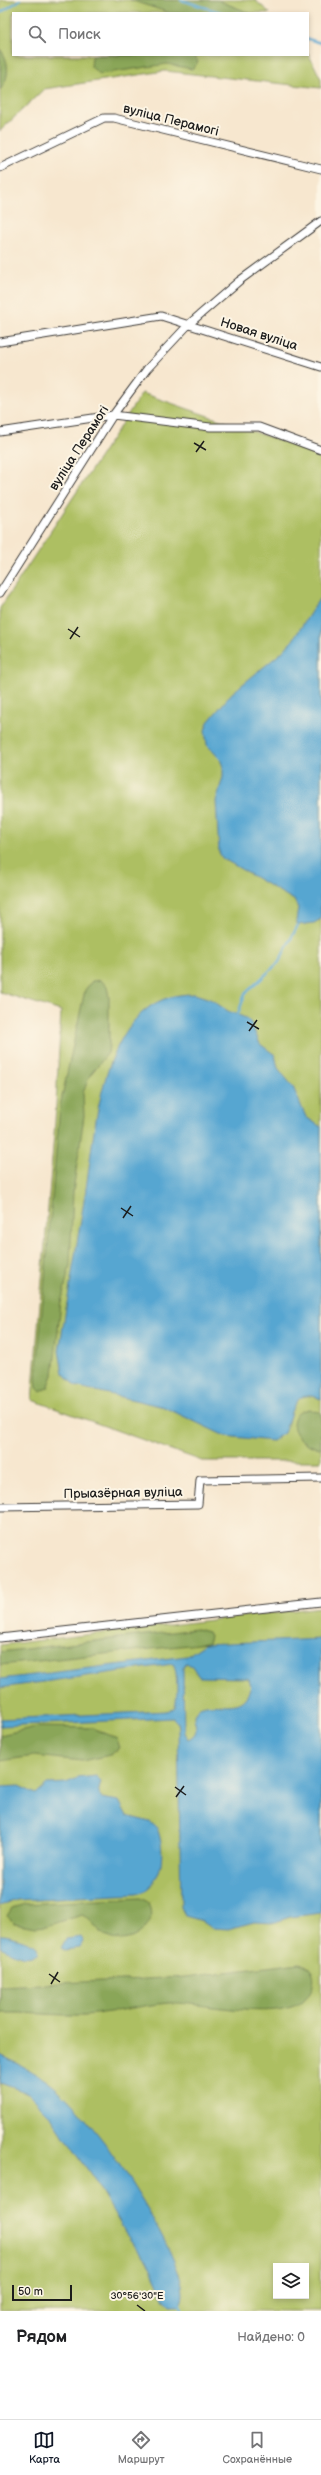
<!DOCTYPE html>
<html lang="ru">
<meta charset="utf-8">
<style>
body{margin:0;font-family:"Balsamiq Sans",sans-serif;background:#f6f6f6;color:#202124}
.controls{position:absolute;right:12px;bottom:12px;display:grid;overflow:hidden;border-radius:0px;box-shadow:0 2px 6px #0003}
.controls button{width:36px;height:36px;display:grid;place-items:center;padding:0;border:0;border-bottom:1px solid #e0e0e0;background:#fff;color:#202124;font:20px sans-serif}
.scale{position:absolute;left:12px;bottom:10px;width:60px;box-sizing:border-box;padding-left:4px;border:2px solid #1c1c1c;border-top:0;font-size:11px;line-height:14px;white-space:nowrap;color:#1c1c1c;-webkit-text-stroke:3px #fcf5e5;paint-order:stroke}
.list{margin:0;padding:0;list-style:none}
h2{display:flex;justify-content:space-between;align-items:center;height:52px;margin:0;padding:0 16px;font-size:17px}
h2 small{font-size:13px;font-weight:400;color:#757577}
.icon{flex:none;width:22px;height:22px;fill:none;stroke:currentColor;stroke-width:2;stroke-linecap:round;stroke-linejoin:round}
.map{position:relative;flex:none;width:321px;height:2311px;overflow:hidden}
.search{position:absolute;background:#fff;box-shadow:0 2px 6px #0003;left:12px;right:12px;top:12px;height:44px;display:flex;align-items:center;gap:10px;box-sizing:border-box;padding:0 14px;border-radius:0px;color:#757577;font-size:15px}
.sheet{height:108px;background:#fff}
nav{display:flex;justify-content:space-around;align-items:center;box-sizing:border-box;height:56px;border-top:1px solid #e0e0e0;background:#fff;font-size:11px;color:#757577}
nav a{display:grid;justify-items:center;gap:2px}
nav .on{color:#111827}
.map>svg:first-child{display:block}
.green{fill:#adbf62;stroke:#646e3f;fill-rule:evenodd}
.forest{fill:#8aa658;stroke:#53613a}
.water{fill:#57a6d1;stroke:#3a6176;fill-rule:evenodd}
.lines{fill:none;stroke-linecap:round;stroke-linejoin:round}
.stream{stroke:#57a6d1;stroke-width:2.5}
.minor-casing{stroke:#3d3a37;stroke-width:9}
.minor{stroke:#fff;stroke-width:7}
.ticks{fill:none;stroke:#1c1c1c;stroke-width:1.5}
.labels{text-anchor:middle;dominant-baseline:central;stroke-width:4;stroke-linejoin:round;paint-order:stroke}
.street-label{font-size:13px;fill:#1c1c1c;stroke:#fcf5e5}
.ticks-label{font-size:10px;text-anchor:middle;fill:#1c1c1c;stroke:#fcf5e5;stroke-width:4;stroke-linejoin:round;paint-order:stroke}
</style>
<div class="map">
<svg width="321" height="2311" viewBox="0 0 321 2311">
<rect width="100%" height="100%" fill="#fcf5e5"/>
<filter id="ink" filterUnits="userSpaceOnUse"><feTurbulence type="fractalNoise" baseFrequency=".025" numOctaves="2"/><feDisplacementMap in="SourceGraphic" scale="8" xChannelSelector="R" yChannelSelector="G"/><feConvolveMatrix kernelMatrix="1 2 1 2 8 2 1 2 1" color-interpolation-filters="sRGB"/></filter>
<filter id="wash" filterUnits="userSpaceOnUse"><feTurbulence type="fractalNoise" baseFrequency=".012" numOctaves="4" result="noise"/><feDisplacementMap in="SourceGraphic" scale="16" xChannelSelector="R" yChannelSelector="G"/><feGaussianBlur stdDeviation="0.9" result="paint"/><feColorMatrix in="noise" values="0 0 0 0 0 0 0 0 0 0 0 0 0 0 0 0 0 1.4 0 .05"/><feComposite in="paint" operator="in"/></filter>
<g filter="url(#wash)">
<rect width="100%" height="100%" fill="#f7e7cf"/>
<path class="green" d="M0 0H255L270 13H13V55H308V53L321 79V88L165 71 44 89 0 131Z
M142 393 321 455V1461H202L32 1400 55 1123 61 1011 0 992V608Z
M321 1607V2311H0V1645ZM276 2266H306V2296H276Z"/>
<path class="forest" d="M130 0H217L250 13H170Z
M0 49C10 61 10 78 0 90Z
M95 55H194L198 62 192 69 167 64 100 74 91 67 92 57Z
M101 980 107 987 109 997V1044L108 1053 90 1075 83 1093 84 1116 73 1192 70 1265 61 1303 53 1375 48 1388 40 1391 37 1388 36 1379 60 1106 85 990 92 981Z
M309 1409 321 1413V1448C295 1446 280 1414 309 1409Z
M197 1629 208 1632 210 1636 208 1643 0 1665V1652Z
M36 1727 93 1728 117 1739 120 1748 110 1755 82 1761 34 1756 0 1761V1735Z
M140 1898 148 1902C152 1912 152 1920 145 1928 134 1941 116 1944 103 1934 95 1927 91 1919 82 1915L46 1926 35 1927 14 1923 7 1916 12 1908 25 1904Z
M299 1963C304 1964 308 1966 311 1970 315 1977 314 1984 311 1991 296 2028 200 2001 169 2003 141 2005 113 2013 85 2015 57 2016 28 2012 0 2013V1986L186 1977Z"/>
<path class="water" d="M321 596V919L314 923 298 925 296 921 298 908 294 900 222 858 219 852 216 801 223 777V767L220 759 207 745 205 730 208 722 232 693 282 652 293 640Z
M195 994 210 999 228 1011 246 1018 251 1023 260 1044 275 1055 278 1068 293 1087 306 1117 321 1127V1399C291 1386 292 1416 284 1433L272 1441 225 1436 164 1407 75 1386 63 1373 59 1351C68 1299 76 1247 85 1195 96 1129 100 992 195 994Z
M321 1639V1913L290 1917 273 1923 254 1922 228 1929 213 1928 203 1921 185 1916 181 1907 178 1729 177 1722 173 1718 0 1726V1719L166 1711 174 1709C178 1704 178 1669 173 1664L0 1688V1679L187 1656 205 1644ZM186 1663 192 1666 199 1677 244 1678 249 1679 251 1686C242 1718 216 1697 198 1708L194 1715C194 1725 201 1733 188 1739L184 1733 183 1668Z
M96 1776 101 1781 98 1794 101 1798 119 1801 127 1816 150 1822 157 1828C166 1850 164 1886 137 1894L17 1900 0 1905V1787L19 1786 36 1794 47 1784 66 1783 78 1778Z
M0 1935C8 1934 32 1942 37 1947L38 1952C27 1963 12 1952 0 1947Z
M81 1937 84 1942 80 1948 64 1950 61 1948 66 1939Z
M0 2055C20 2064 41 2075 57 2089 74 2104 90 2124 104 2142 119 2163 202 2286 179 2305H170L165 2300 147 2261 125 2232 94 2179 50 2115 28 2093 0 2083Z"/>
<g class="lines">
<path class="stream" d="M181 0 223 13
M0 13 20 0
M308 39 321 43
M238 1014 245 994 279 962 298 925
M179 2302 183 2311"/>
</g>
</g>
<g filter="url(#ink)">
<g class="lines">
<g class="minor-casing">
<path id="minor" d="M0 168 104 118H114L321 169
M0 342 161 316 321 367
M0 432 113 415 210 427H259L321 450
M0 593 113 415 147 369 189 324 239 281 321 221
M0 1507 198 1504 200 1480 321 1478
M0 1638 321 1602"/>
</g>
<use href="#minor" class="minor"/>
</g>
</g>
<path class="ticks" d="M194 443 206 450M196 452 204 441M68 629 80 637M70 639 78 627M247 1022 259 1029M249 1031 257 1020M121 1208 133 1216M123 1218 131 1206M175 1787 186 1795M176 1797 184 1786M49 1974 60 1982M51 1984 58 1972M137 2305 145 2311"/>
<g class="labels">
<g class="street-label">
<text transform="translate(171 120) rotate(14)">вуліца Перамогі</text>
<text transform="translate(259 334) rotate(18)">Новая вуліца</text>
<text transform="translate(79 448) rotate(-57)">вуліца Перамогі</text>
<text transform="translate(123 1493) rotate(-1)">Прыазёрная вуліца</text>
</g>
</g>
<g class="ticks-label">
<text x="137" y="2299">30°56'30"E</text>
</g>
</svg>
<div class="controls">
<button><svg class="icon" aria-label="layers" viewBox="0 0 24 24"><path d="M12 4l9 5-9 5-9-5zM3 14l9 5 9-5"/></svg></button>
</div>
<div class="scale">50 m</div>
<div class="search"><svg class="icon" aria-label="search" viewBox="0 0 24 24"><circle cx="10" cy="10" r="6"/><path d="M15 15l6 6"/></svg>Поиск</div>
</div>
<section class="sheet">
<h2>Рядом<small>Найдено: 0</small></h2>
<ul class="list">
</ul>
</section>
<nav>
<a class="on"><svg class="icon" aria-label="map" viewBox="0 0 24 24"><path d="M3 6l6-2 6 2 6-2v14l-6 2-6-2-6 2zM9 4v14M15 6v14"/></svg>Карта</a>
<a><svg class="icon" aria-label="directions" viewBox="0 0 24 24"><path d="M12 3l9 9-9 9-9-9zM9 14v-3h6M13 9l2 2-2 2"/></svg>Маршрут</a>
<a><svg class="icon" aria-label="saved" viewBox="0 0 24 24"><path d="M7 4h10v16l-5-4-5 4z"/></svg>Сохранённые</a>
</nav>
